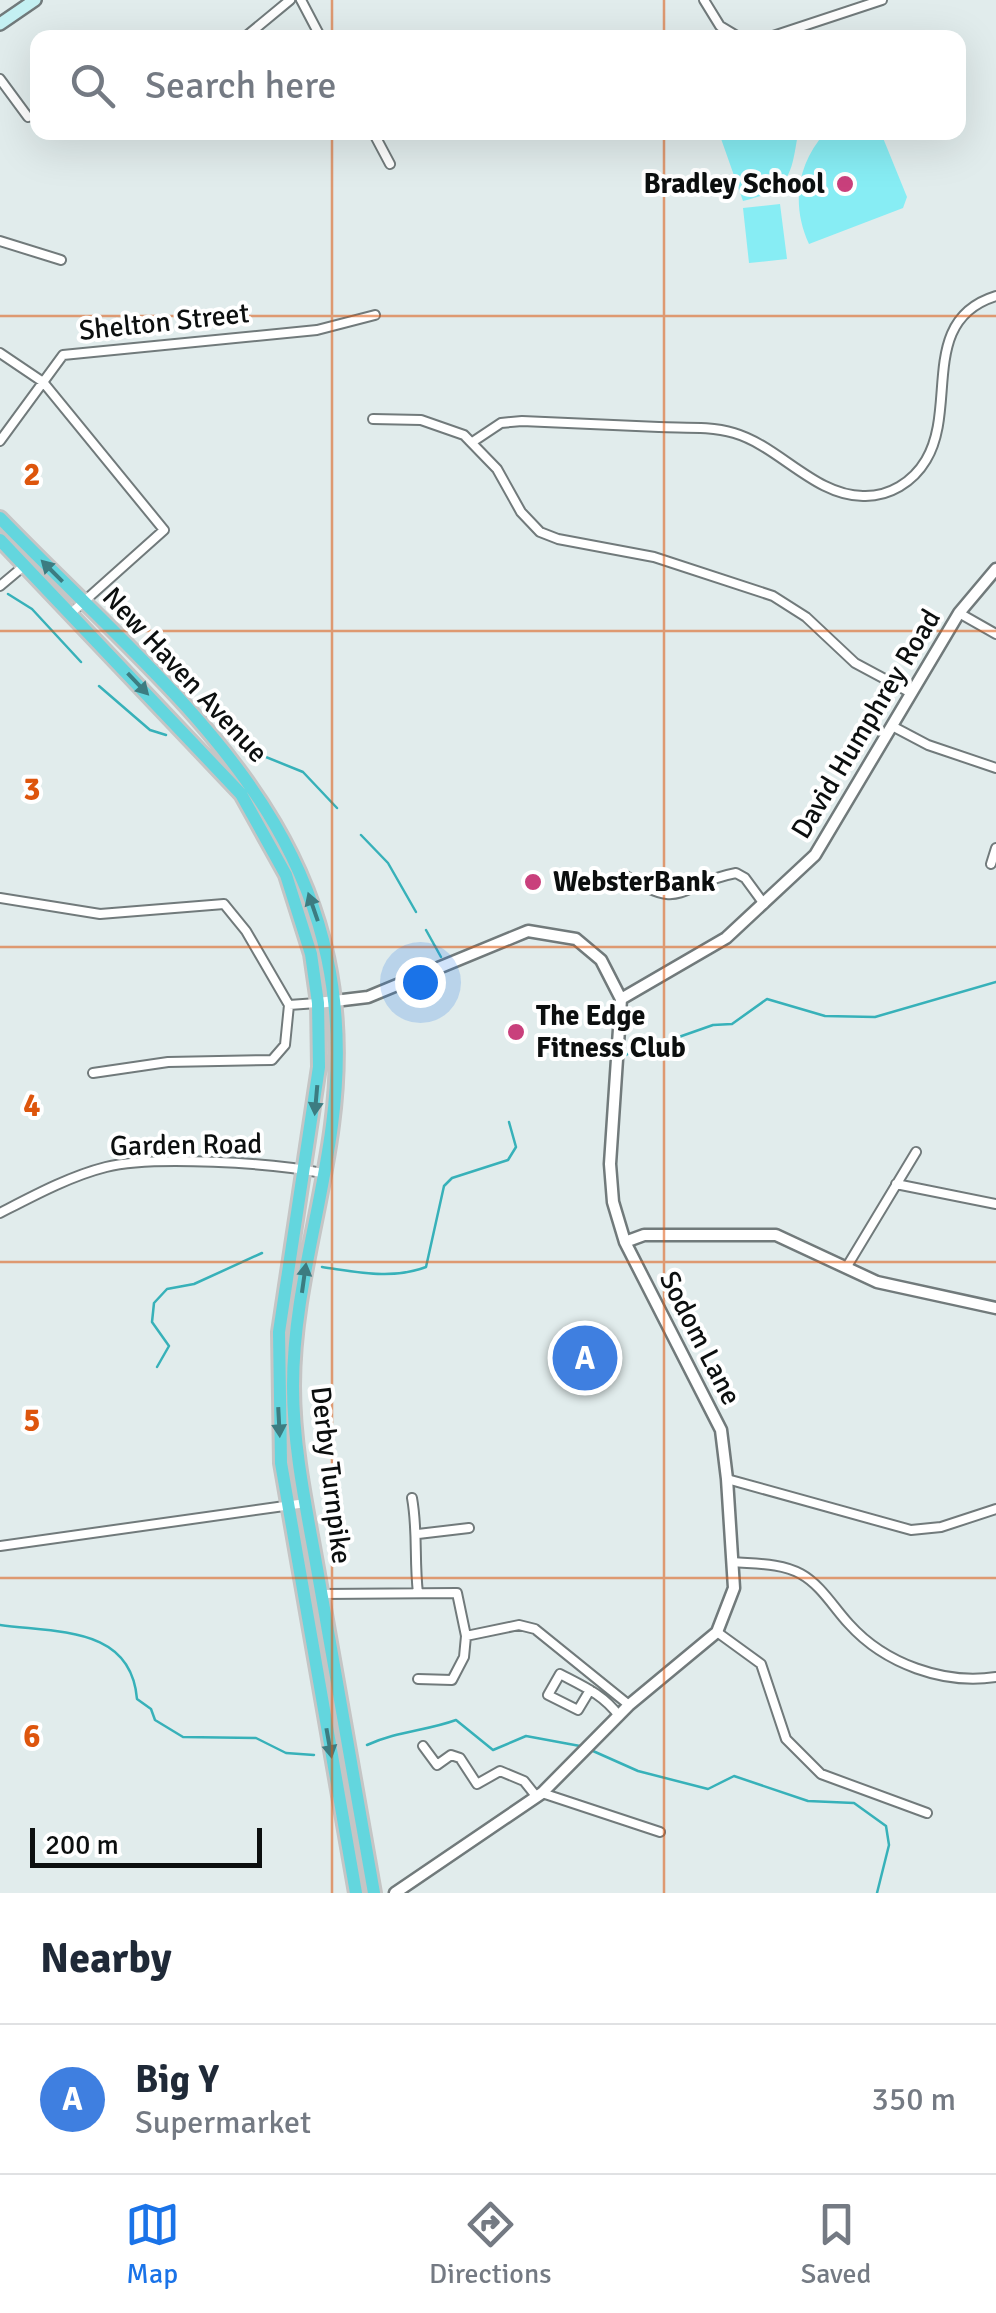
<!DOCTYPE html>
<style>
body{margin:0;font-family:Signika,sans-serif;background:#f6f6f7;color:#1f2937}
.scale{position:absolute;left:30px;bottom:25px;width:232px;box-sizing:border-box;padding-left:10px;border:5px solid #0c0f0f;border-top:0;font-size:28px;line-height:35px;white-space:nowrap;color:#0c0f0f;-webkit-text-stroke:8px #fff;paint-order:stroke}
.you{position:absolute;left:420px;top:982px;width:35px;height:35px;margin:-25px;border:8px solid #fff;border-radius:50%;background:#1a73e8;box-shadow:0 0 0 15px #1a73e833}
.badge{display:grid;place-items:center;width:65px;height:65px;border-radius:50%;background:#1a73e8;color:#fff;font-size:32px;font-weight:700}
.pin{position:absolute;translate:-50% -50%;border:5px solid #fff;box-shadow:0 2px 10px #0006}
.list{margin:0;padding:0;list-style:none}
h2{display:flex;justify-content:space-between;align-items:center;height:130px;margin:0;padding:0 40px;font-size:42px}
h2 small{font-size:32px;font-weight:400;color:#747a83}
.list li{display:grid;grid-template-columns:65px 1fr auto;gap:30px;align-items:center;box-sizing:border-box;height:150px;padding:0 40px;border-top:2px solid #e0e1e3}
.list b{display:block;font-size:38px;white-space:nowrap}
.list p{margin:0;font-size:32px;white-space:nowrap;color:#747a83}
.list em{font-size:32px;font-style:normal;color:#747a83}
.icon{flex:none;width:55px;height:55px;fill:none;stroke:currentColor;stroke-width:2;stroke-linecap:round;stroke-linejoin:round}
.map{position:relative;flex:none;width:996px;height:1893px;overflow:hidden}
.search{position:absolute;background:#fff;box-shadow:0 10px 40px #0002;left:30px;right:30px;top:30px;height:110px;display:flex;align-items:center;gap:25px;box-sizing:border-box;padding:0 35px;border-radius:20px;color:#747a83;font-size:38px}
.sheet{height:280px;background:#fff}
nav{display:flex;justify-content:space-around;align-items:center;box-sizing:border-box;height:140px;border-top:2px solid #e0e1e3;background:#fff;font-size:28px;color:#747a83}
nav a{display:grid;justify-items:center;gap:5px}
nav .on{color:#1a73e8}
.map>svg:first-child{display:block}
.green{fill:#87edf4}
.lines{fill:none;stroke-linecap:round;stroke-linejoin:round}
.stream{stroke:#37b1b9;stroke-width:2.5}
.minor-casing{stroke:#717a7b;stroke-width:12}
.tertiary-casing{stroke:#717a7b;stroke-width:15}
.secondary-casing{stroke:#717a7b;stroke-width:16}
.trunk-casing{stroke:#c5c5c5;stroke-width:18}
.minor{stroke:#fff;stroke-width:8}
.tertiary{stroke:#fff;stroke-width:10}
.secondary{stroke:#c4f0f2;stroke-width:11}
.trunk{stroke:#63d6de;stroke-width:12}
.oneway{fill:#3c7c81}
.grid{fill:none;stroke:#dd550c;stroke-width:2.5;stroke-opacity:0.55}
.poi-dot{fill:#c9407c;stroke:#fff;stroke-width:4}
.labels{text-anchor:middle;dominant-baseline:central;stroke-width:8;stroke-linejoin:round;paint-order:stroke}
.poi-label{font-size:28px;font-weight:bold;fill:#0c0f0f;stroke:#fff;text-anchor:start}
.street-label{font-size:28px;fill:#0c0f0f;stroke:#fff}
.grid-label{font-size:32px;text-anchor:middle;font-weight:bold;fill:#dd550c;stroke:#fff;stroke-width:8;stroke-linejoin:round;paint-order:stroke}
</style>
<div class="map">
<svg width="996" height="1893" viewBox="0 0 996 1893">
<rect width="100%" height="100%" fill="#e1ecec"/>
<path class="green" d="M719 133H798C791 177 790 189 743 201Z
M825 133H881L907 197 903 208 809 244C791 205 797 164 825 133Z
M780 204 787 259 749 263 743 208Z"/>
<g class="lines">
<path class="stream" d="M8 594 32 609 81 662
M99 686 150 730 166 735
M256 753 303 772 337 808
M361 835 388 863 416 912
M426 930 441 957
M676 1038 713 1025 732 1024 767 999 825 1016 875 1017 996 982
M565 1049 608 1058
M626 1055 639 1048
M322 1267C358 1272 392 1280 426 1267L444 1186 452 1178 508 1160 516 1147 509 1122
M157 1367 169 1346 152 1322 154 1303 167 1289 194 1284 262 1253
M0 1625C57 1633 131 1626 137 1699L151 1709 155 1720 183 1737 256 1738 286 1753 314 1755
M367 1745C397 1731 426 1731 456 1720L493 1750 526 1736 580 1746
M593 1751 638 1771 708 1789 734 1776 808 1801 854 1803 886 1826 889 1845 877 1893"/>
<g class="minor-casing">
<path id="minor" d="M301 0 321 38
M704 0 720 26 740 38
M244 38 290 0
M767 38 882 0
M0 79 28 117
M373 132 390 164
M0 241 61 260
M0 353 43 382 164 530 70 614
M373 419 421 420 464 435 497 469 521 512 540 532 558 539 654 557 773 596 806 617 855 663 911 693
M0 441 63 355 317 330 375 315
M474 441 501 423 522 421C567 423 613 425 659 427 683 428 710 426 734 433 779 446 815 496 863 496 889 497 913 482 926 460 958 407 918 320 996 296
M0 586 25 565
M959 613 996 634
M892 726 928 745 996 768
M991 864 996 848
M623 874C684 914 677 884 736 873L745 878 764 904
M0 898 100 914 224 904 246 931 289 1005 317 1003
M93 1073 168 1062 272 1060 285 1045 289 1005
M896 1184 996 1204
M0 1213C33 1196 70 1176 106 1167 152 1155 274 1163 322 1173
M846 1268 916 1152
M727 1479 911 1530 941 1527 996 1509
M412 1498C418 1531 414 1560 418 1593
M418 1534 469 1528
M0 1546 306 1503
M733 1562C756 1564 781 1563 801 1574 821 1585 834 1608 849 1624 885 1664 944 1685 996 1677
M322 1594 457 1593 466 1636 519 1625 535 1629 629 1705
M717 1632 761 1664 786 1739 821 1774 927 1813
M418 1679 452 1680 464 1657 466 1636
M590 1690 578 1710 548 1695 560 1674C583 1686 604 1695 619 1716
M423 1746 437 1765 451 1755 460 1758 477 1784 500 1771 524 1781 536 1796
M542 1793 660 1832"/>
</g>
<g class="tertiary-casing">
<path id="tertiary" d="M621 999 726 938 815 855 959 613 996 569
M318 1003 368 997 528 931 576 939 601 960 621 999 610 1164 613 1202 625 1242 721 1430 727 1479 734 1588 717 1632 629 1705 542 1793 395 1893
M625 1242 644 1235H776L877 1282 996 1308"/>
</g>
<g class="secondary-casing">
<path id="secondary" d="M0 24 35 0"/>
</g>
<g class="trunk-casing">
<path id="trunk" d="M0 518C179 703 370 835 332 1125 321 1212 293 1297 293 1386 293 1451 308 1516 319 1580 337 1685 356 1789 374 1893
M0 540 241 794 286 875 311 954 318 1003 319 1067 279 1332 281 1463 356 1893"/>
</g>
<use href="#minor" class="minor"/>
<use href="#tertiary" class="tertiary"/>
<use href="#secondary" class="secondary"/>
<use href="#trunk" class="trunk"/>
</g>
<defs><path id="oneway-solid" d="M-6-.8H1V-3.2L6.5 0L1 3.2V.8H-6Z" transform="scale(2.5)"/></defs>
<g class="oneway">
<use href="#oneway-solid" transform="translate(52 571) rotate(-135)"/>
<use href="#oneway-solid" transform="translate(138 684) rotate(46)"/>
<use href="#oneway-solid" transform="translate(313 907) rotate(-109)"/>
<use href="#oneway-solid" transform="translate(316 1100) rotate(95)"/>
<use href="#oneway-solid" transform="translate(304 1278) rotate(-82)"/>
<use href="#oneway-solid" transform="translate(279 1422) rotate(87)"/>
<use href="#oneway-solid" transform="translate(329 1743) rotate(80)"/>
</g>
<path class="grid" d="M332 0V38M664 0V38M332 132V1893M664 132V1893M0 316H996M0 631H996M0 947H996M0 1262H996M0 1578H996"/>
<g class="poi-dot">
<circle cx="845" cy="184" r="10"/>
<circle cx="533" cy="882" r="10"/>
<circle cx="516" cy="1032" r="10"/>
</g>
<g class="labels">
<g class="poi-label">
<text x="825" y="184" text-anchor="end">Bradley School</text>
<text x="553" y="882">WebsterBank</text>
<text x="536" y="1016">The Edge<tspan x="536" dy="32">Fitness Club</tspan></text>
</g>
<g class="street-label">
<text transform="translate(164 322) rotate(-6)">Shelton Street</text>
<text transform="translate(185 675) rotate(47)">New Haven Avenue</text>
<text transform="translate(866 724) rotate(-59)">David Humphrey Road</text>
<text transform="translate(186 1145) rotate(-1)">Garden Road</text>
<text transform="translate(700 1338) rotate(63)">Sodom Lane</text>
<text transform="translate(331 1475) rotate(83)">Derby Turnpike</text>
</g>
</g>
<g class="grid-label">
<text x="32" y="485">2</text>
<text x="32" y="800">3</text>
<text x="32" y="1116">4</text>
<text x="32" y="1431">5</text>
<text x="32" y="1747">6</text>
</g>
</svg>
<div class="scale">200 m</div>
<div class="you"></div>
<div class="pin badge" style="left:585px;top:1358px;background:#3f7fe0">A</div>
<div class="search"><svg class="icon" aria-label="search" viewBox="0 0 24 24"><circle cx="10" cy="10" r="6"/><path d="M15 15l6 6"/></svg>Search here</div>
</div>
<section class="sheet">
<h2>Nearby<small></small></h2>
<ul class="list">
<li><span class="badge" style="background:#3f7fe0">A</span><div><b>Big Y</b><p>Supermarket</p></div><em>350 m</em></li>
</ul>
</section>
<nav>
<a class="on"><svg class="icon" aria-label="map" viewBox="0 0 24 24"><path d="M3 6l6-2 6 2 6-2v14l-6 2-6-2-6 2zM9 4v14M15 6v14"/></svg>Map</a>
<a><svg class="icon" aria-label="directions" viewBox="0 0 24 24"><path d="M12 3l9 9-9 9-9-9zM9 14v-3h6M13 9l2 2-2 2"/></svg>Directions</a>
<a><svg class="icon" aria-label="saved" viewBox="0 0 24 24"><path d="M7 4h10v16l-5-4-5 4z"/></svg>Saved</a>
</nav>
